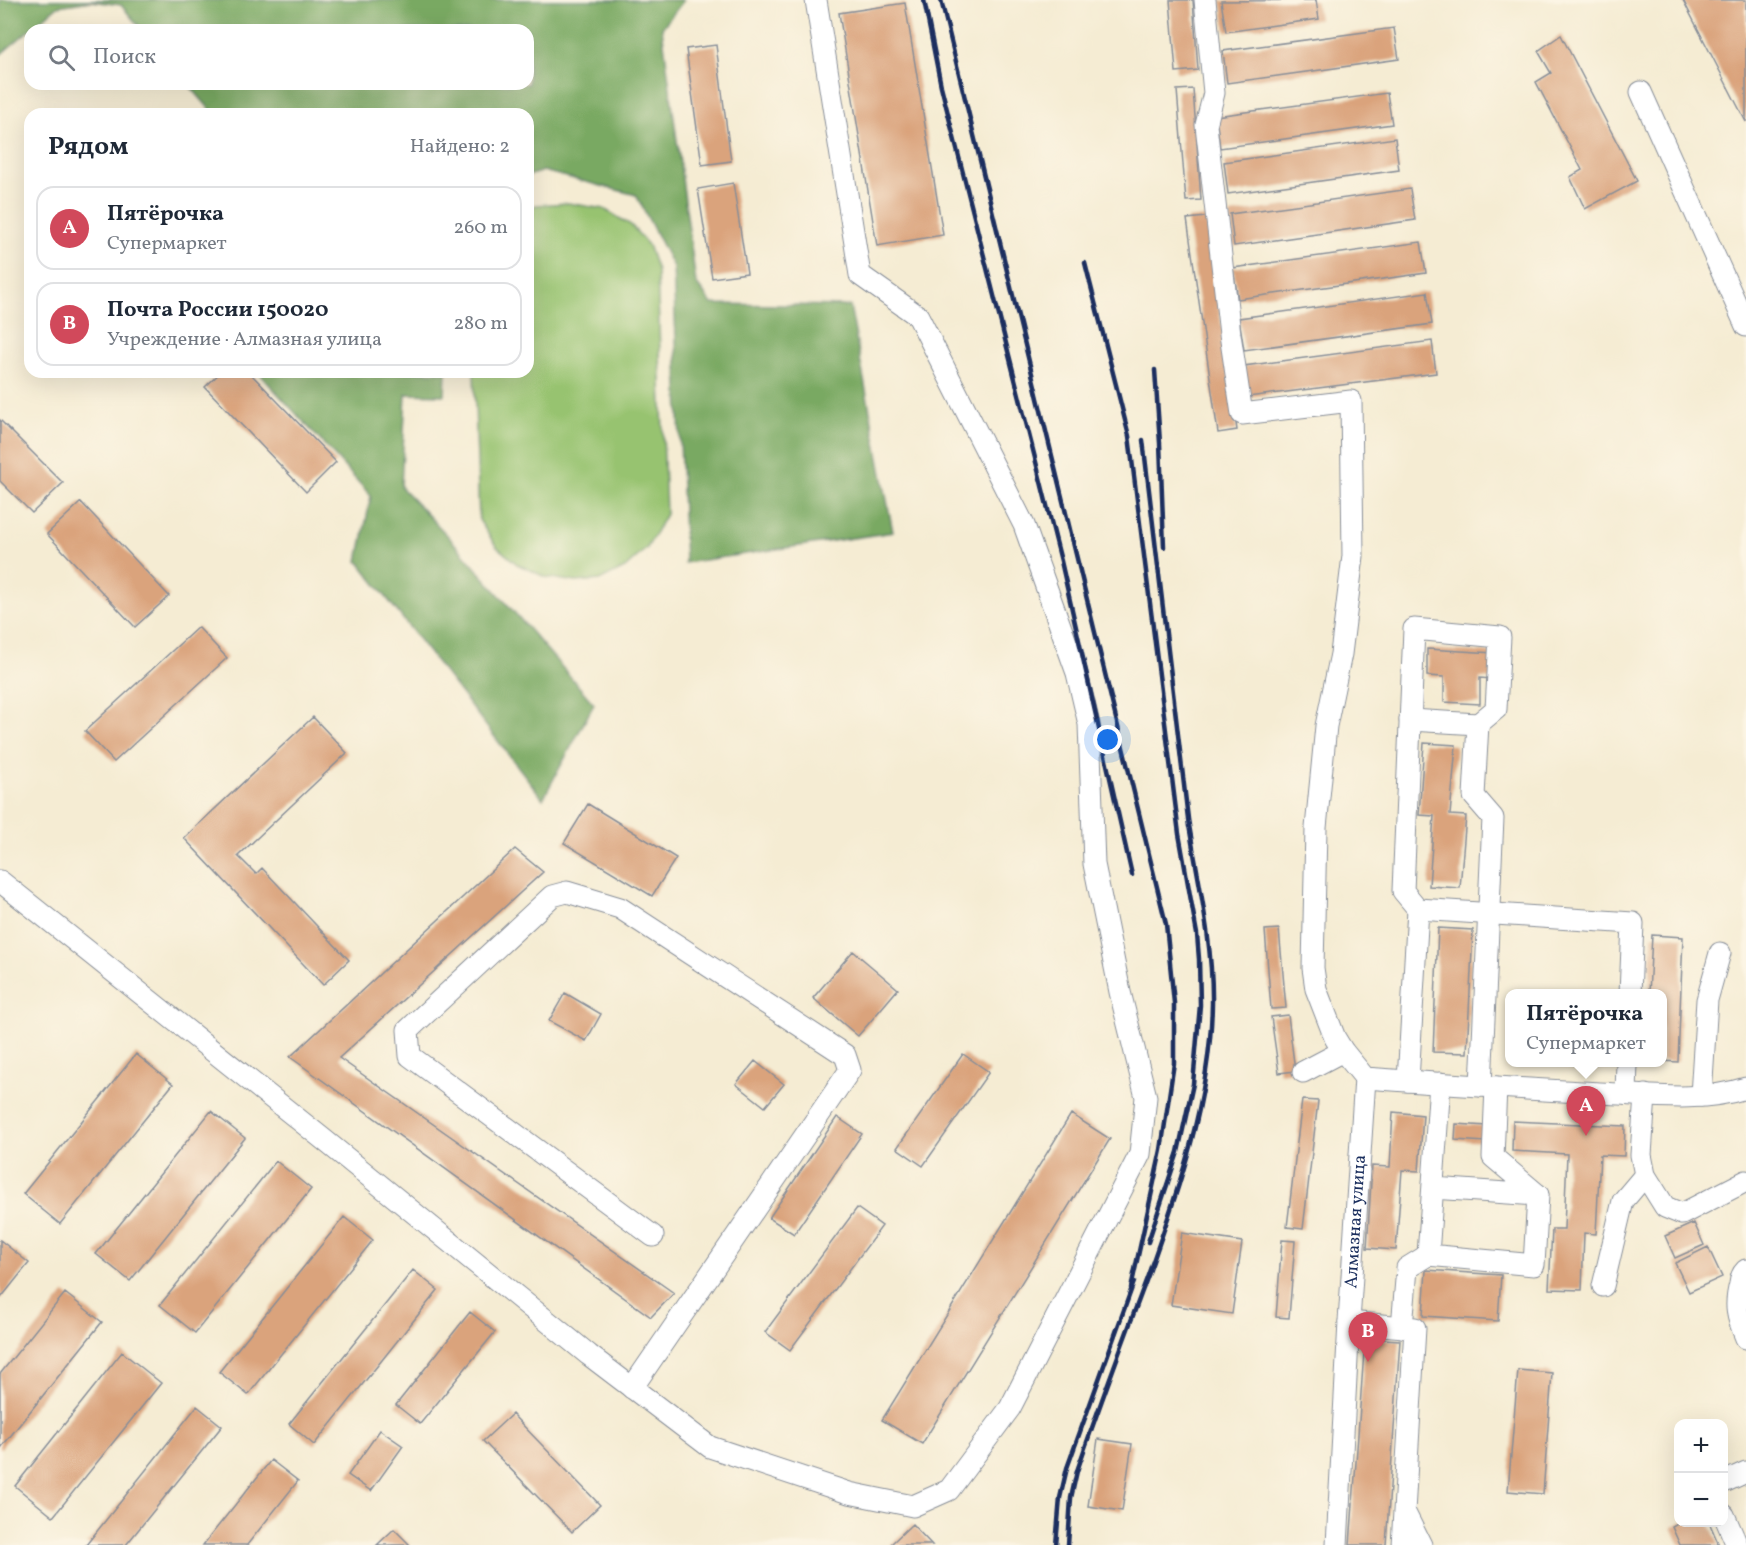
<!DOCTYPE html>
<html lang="ru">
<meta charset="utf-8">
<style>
body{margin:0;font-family:Vollkorn,serif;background:#f2f2f3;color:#1f2937}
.controls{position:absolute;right:18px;bottom:18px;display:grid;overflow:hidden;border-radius:12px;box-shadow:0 6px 24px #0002}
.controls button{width:54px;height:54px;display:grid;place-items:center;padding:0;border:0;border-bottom:2px solid #e0e1e3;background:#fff;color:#1f2937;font:30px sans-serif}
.you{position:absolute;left:1108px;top:740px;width:21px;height:21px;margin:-15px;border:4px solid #fff;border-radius:50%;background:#1a73e8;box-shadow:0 0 0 9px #1a73e833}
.badge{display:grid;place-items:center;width:39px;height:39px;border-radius:50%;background:#d1495b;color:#fff;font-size:20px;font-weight:700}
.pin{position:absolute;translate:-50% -50px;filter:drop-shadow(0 2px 3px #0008)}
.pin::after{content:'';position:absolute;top:32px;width:21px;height:18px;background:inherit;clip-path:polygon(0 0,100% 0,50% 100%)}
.popup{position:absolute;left:1505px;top:989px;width:162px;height:78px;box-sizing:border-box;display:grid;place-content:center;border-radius:12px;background:#fff;filter:drop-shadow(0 2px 4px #0005);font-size:20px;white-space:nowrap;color:#747a83}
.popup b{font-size:22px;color:#1f2937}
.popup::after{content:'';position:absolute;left:50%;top:100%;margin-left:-12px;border:12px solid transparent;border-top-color:#fff}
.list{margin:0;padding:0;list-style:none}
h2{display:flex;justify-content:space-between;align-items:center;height:78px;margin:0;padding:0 24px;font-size:26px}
h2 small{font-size:20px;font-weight:400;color:#747a83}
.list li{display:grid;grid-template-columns:39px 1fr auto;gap:18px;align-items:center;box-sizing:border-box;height:84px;margin:0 12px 12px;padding:0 12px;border:2px solid #e0e1e3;border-radius:18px}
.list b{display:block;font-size:22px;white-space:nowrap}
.list p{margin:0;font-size:20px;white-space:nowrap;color:#747a83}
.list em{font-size:20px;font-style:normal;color:#747a83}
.icon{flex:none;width:33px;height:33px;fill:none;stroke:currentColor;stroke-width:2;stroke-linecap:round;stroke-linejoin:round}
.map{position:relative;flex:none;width:1746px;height:1545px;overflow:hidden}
.search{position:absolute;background:#fff;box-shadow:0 6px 24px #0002;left:24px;top:24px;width:510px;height:66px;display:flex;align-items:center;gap:15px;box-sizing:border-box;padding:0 21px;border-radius:18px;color:#747a83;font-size:22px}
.panel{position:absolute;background:#fff;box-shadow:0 6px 24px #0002;left:24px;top:108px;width:510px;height:270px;border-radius:18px}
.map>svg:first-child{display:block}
.green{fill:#97c370;stroke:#597967;stroke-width:1.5}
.forest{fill:#79a962;stroke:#4a6c60;stroke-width:1.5}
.building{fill:#daa37b}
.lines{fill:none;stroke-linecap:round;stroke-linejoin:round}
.minor-casing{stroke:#888e98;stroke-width:23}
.minor{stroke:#fff;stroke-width:21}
.rail{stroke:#1b2f5e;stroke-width:4.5}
.labels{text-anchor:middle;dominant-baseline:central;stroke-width:4.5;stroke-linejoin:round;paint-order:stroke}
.street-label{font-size:18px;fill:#1b2f5e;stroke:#fcf5e5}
</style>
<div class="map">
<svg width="1746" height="1545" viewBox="0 0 1746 1545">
<rect width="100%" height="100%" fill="#fcf5e5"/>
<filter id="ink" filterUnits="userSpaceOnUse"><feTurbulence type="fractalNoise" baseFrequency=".0167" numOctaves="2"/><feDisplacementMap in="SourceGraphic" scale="12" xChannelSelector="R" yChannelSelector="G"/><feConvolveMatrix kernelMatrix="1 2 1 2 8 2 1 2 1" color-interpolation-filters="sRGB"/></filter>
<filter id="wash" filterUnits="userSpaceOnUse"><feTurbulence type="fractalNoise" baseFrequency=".008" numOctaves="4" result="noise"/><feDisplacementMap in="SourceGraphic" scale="24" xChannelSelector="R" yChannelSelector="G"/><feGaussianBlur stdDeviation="1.35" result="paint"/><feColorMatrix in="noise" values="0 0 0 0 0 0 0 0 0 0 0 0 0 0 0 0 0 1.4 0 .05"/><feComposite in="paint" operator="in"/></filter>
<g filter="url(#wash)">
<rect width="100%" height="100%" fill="#f5ecd3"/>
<path class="green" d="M568 203 604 209 631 225 648 245 657 271 666 514 647 548 625 568 601 580 576 582 545 577 517 564 496 546 479 520 474 372H528V209L536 205Z"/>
<path class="forest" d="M0 0H684L662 28 696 283 712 304 850 306 893 532 685 563 673 267 636 195 543 171 528 176V114H214L188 84H528V30H142L121 5 91 1 58 6 0 55Z
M258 372H446L445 395 406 394 401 487 448 536 594 704 543 799 358 561 371 496Z"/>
<g id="blocks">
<path class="building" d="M1170 0H1193L1198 70 1176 72Z
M1316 0 1319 19 1226 32 1221 1Z
M1683 0H1746V122Z
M905 3 943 235 877 246 839 13Z
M1394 28 1399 59 1227 83 1223 51Z
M1561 35 1637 181 1585 209 1570 177 1582 170 1536 82 1551 73 1538 51Z
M716 45 731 161 702 165 686 49Z
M1193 89 1201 200 1186 201 1177 90Z
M1387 93 1392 124 1220 148 1216 116Z
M1395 138 1399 170 1228 194 1224 162Z
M733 183 747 273 712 278 698 189Z
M1410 189 1415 220 1234 246 1230 214Z
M1206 217 1237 430 1218 433 1187 219Z
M1421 242 1426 273 1238 299 1233 268Z
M1427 292 1432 324 1244 350 1239 318Z
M1432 341 1436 373 1248 397 1244 366Z
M221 372H249L336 462 306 492 205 387Z
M0 420 63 483 32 513 0 481Z
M81 502 169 596 135 627 47 534Z
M198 627 227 658 114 762 85 731Z
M1427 649 1494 653 1492 679 1480 678V704L1444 702V677L1427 676Z
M313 717 347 753 238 856 256 874 262 868 349 960 323 985 184 838Z
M1424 743 1456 745 1450 815 1466 816 1460 888 1429 886 1434 816 1419 815Z
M588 804 676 858 652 896 564 843Z
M515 849 543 872 339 1058 674 1293 651 1317 290 1057Z
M1438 928 1473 930 1467 1053 1433 1052Z
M1279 929 1286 1008 1271 1009 1265 930Z
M1652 935 1683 937 1678 1062 1662 1061V994H1649Z
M853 951 898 989 858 1036 813 998Z
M565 993 601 1014 586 1041 549 1021Z
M1288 1015 1295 1071 1279 1073 1271 1017Z
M136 1054 173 1084 60 1224 23 1194Z
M963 1054 989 1072 923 1166 897 1148Z
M755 1061 784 1084 765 1107 736 1084Z
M1302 1100 1318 1101 1303 1229 1287 1227Z
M211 1111 245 1138 130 1281 96 1254Z
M1393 1112 1423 1115 1419 1171 1402 1170 1396 1250 1367 1248 1372 1166 1390 1167Z
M1071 1114 1110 1139 922 1444 882 1420Z
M837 1117 862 1134 794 1234 769 1218Z
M1513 1121 1625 1126 1624 1156 1600 1155 1596 1234 1584 1233 1582 1290 1549 1289 1552 1229H1564L1567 1154 1512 1151Z
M1456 1124 1487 1126 1486 1142 1455 1140Z
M276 1161 311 1189 195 1333 160 1305Z
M857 1208 882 1226 790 1350 765 1332Z
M344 1217 373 1240 248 1395 219 1372Z
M1694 1223 1704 1245 1675 1258 1665 1236Z
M1182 1233 1242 1242 1232 1314 1171 1305Z
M0 1240 29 1263 0 1299Z
M1282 1240 1295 1241 1289 1318 1276 1317Z
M1708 1247 1722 1277 1689 1292 1675 1263Z
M413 1270 438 1290 314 1445 289 1424Z
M1426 1270 1501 1275 1498 1321 1423 1316Z
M65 1293 102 1322 0 1449V1374Z
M470 1312 495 1332 420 1424 396 1405Z
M1365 1338 1400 1340 1386 1545H1350Z
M122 1352 161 1383 53 1517 15 1486Z
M1518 1370 1552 1373 1543 1494 1508 1491Z
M197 1406 222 1426 126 1545H86Z
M512 1414 600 1505 572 1532 483 1441Z
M380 1430 403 1446 371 1491 348 1475Z
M1098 1439 1132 1444 1122 1511 1088 1506Z
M271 1460 298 1481 247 1545H203Z
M1681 1522H1709L1719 1545H1680L1672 1527Z
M912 1524 932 1545H890Z
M394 1529 410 1545H377Z"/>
</g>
</g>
<g filter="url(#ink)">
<use href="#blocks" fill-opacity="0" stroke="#888e98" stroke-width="1.5"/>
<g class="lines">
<g class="minor-casing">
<g id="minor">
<path d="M1205 0 1214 93 1206 125 1230 334 1242 414 1351 401 1353 556 1341 654 1326 726 1316 828 1313 968 1316 989 1335 1038 1343 1051 1365 1078C1443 1084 1522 1089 1600 1093 1648 1095 1699 1103 1746 1088"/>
<path d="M1641 92 1746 326"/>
<path d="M1410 720 1478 724"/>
<path d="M0 881 323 1139 589 1355 710 1447 849 1493 913 1506 949 1490 1010 1408 1140 1154 1146 1097 1120 992 1094 864 1089 724 1077 673 1024 525 918 316 860 275 816 0"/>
<path d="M1418 909 1633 923 1630 994"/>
<path d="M1303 1072 1343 1051"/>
<path d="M1408 1081 1418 909 1403 891 1414 629 1500 637 1496 709 1478 724 1474 796 1493 818 1481 1086"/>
<path d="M1496 1087 1493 1157 1538 1195"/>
<path d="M1626 1094 1627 1062"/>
<path d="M1645 1095 1641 1155 1645 1175 1665 1207 1682 1214 1746 1181"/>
<path d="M1701 1096 1707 1000 1720 953"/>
<path d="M1433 1188 1538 1195 1534 1265 1428 1255 1440 1083"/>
<path d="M1746 1270C1741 1275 1741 1278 1740 1284 1734 1306 1737 1317 1746 1338"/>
<path d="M1603 1286 1623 1201 1645 1175"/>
<path d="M1349 1322 1415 1328 1402 1545"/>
<path d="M1402 1327 1407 1268 1428 1255"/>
<path d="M632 1388 850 1070 845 1055 620 908 567 892 552 896 408 1030 410 1056 653 1236"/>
<path d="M1724 1482 1746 1472"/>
<path d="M1405 1513 1421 1545"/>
<path d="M1724 1515 1737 1545"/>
<path id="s1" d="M1337 1545 1349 1322 1365 1078"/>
</g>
</g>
<use href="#minor" class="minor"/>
<path class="rail" d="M924 0 941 86 1061 561 1132 875
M941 0 1166 924 1174 1003V1063L1161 1150 1131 1288
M1085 263 1129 436 1179 834 1197 934 1199 959 1200 1005 1193 1084 1178 1152 1148 1242
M1155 370 1160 443 1164 547
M1143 440 1189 827
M1056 1545 1060 1498 1067 1468 1134 1282
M1068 1545 1071 1498 1077 1471C1099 1406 1123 1342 1147 1278 1179 1189 1210 1100 1212 1004 1213 941 1198 881 1188 819"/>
</g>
</g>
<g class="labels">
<g class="street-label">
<text stroke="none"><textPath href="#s1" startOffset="324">Алмазная улица</textPath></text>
</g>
</g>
</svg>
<div class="controls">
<button>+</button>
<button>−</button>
</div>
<div class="you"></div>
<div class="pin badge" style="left:1586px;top:1136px">A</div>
<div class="popup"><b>Пятёрочка</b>Супермаркет</div>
<div class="pin badge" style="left:1368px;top:1362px">B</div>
<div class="search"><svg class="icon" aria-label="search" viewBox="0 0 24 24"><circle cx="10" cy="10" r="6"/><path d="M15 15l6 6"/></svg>Поиск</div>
<section class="panel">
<h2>Рядом<small>Найдено: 2</small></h2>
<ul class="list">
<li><span class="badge">A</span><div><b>Пятёрочка</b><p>Супермаркет</p></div><em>260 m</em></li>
<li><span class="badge">B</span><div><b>Почта России 150020</b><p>Учреждение · Алмазная улица</p></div><em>280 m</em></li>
</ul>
</section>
</div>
